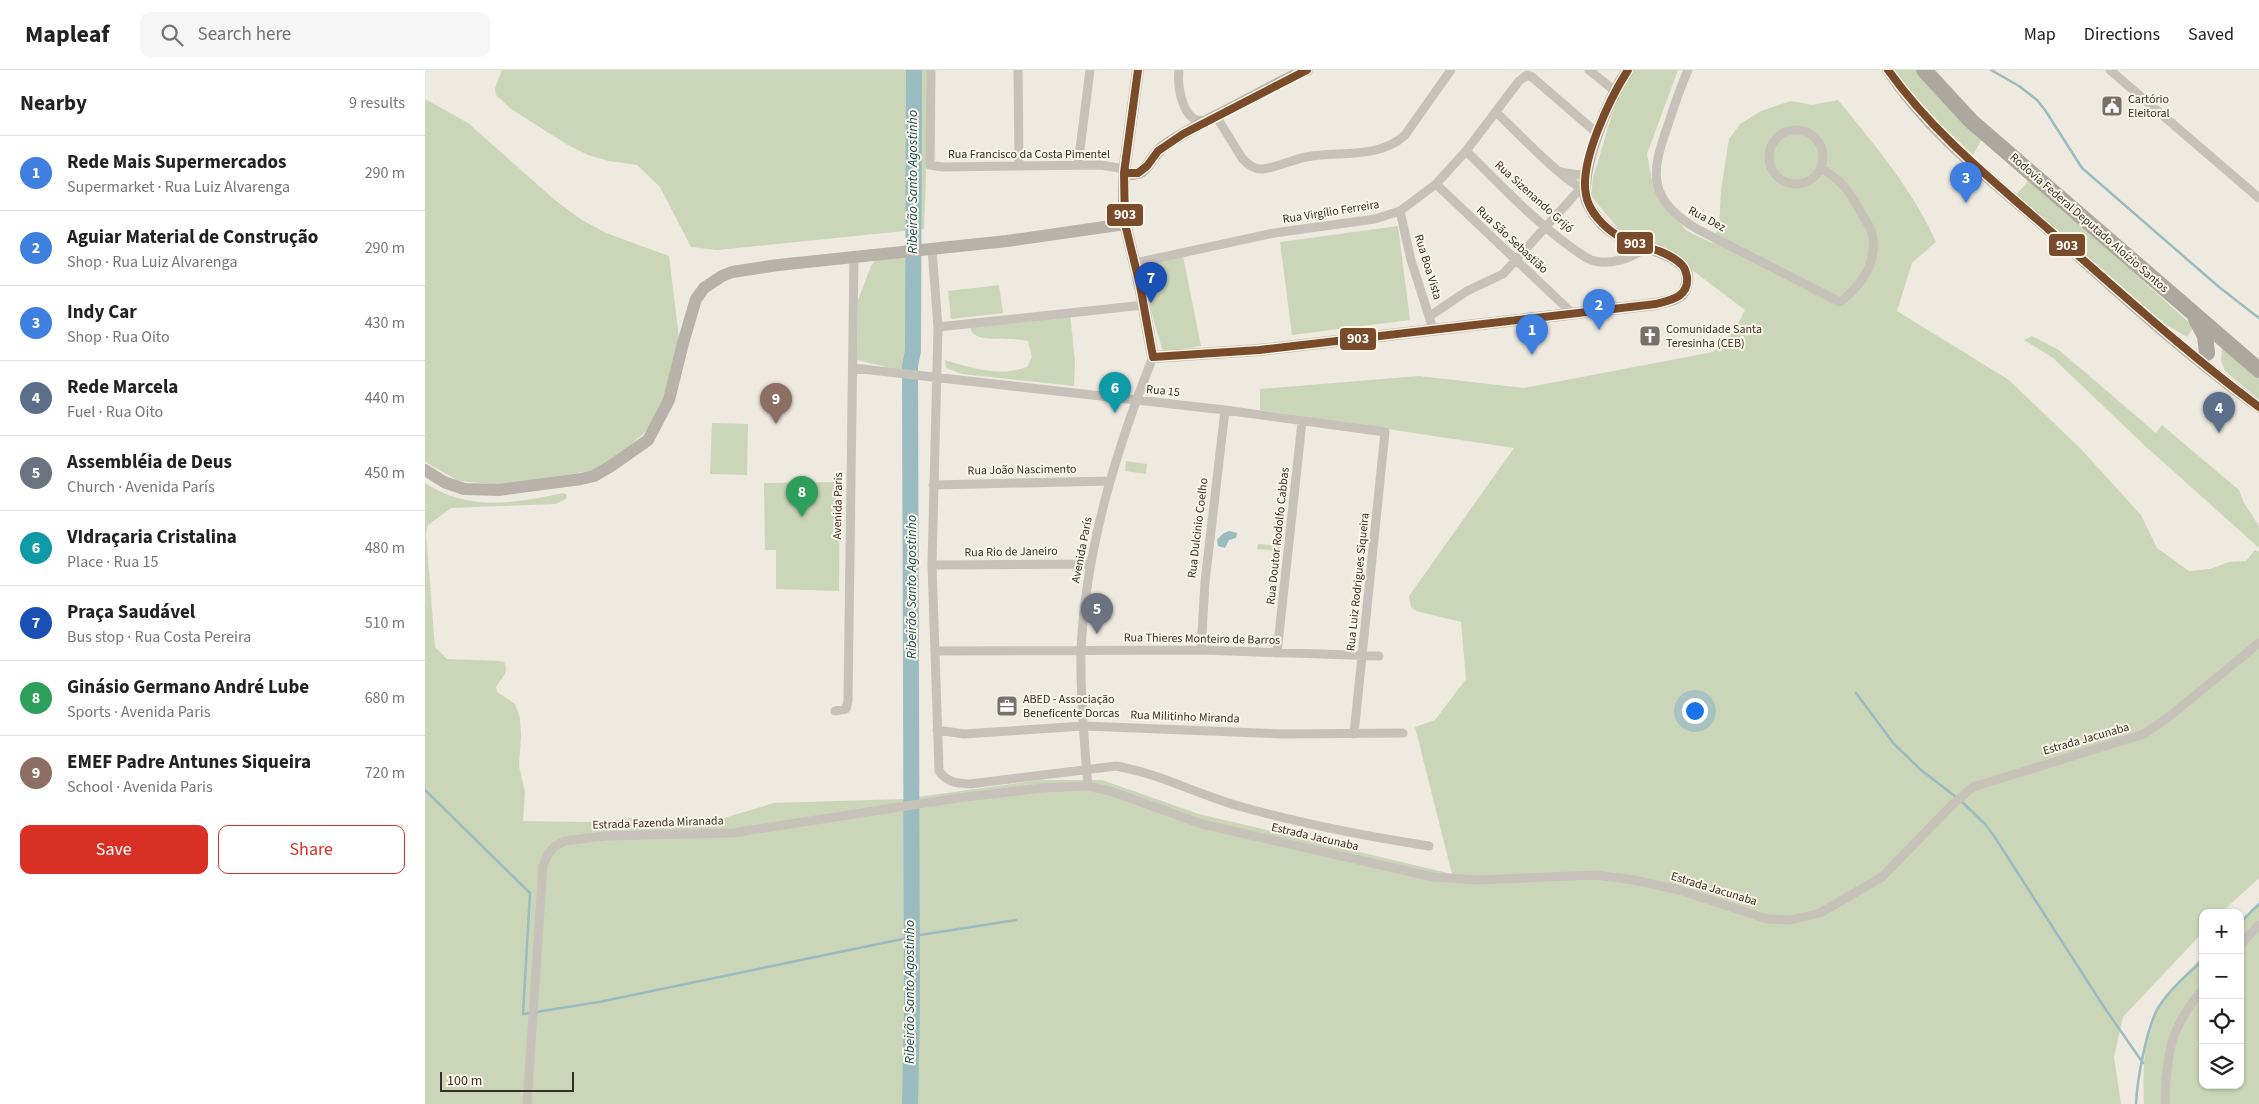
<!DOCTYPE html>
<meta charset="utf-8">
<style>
body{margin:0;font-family:"Source Sans 3",sans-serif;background:#f6f6f6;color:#222}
.controls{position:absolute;right:15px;bottom:15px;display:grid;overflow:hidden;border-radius:10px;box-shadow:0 1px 4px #0004}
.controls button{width:45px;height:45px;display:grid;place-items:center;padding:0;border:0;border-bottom:1px solid #e0e0e0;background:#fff;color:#222;font:25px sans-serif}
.scale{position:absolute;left:15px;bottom:12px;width:134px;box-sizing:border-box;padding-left:5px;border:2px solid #382f27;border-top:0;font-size:14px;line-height:18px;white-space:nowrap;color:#382f27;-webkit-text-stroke:4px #fbf5e7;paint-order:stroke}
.you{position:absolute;left:1269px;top:640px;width:18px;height:18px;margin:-12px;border:4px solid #fff;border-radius:50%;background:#1a73e8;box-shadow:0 0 0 8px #1a73e833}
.badge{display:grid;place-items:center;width:32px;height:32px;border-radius:50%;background:#d93025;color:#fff;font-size:16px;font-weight:700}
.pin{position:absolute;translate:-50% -41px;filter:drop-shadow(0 1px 2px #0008)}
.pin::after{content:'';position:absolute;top:26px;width:18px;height:15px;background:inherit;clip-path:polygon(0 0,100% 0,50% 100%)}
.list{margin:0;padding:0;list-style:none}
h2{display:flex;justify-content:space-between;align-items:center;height:65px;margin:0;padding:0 20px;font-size:21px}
h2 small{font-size:16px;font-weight:400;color:#767676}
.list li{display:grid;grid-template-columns:32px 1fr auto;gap:15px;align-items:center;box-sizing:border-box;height:75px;padding:0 20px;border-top:1px solid #e0e0e0}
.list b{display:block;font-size:19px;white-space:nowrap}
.list p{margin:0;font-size:16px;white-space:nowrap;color:#767676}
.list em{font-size:16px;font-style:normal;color:#767676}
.actions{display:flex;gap:10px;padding:15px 20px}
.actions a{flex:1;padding:11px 0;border:1px solid #d93025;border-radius:10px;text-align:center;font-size:18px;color:#d93025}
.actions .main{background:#d93025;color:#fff}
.icon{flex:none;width:28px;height:28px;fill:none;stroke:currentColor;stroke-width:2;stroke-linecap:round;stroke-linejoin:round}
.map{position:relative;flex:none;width:1834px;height:1034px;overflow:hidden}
header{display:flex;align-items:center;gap:30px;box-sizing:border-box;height:70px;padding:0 25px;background:#fff;border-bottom:1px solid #e0e0e0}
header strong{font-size:24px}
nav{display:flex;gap:28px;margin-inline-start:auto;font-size:18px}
.search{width:350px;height:45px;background:#f6f6f6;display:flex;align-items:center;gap:12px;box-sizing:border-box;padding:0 18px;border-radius:10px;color:#767676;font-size:19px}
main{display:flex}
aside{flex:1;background:#fff}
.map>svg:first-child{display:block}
.green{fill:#cbd6b8}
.water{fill:#9abcc1}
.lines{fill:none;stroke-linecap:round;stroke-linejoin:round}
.stream{stroke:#9abcc1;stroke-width:2.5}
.river{stroke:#9abcc1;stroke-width:16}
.street{stroke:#c7c2b9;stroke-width:9}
.secondary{stroke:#b8b2aa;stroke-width:12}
.highway{stroke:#ada89f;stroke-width:16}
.bus-1-casing{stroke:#fbf5e7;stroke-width:11}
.bus-1{stroke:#7a4b2a;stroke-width:8}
.labels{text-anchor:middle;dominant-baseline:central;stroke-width:4;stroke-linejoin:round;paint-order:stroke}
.poi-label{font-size:12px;fill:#382f27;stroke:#fbf5e7;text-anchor:start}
.street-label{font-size:12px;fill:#382f27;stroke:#fbf5e7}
.water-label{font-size:14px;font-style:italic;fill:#184f5e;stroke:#fbf5e7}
.line-badge{stroke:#fbf5e7;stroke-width:2}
.badge-label{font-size:14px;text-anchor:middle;font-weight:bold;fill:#fff}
</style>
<header>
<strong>Mapleaf</strong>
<div class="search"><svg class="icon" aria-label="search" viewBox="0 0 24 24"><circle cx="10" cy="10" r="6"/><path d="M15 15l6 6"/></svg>Search here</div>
<nav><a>Map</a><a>Directions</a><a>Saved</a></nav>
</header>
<main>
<aside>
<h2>Nearby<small>9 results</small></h2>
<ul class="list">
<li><span class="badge" style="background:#3f7fe0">1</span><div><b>Rede Mais Supermercados</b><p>Supermarket · Rua Luiz Alvarenga</p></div><em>290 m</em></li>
<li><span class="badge" style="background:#3f7fe0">2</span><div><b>Aguiar Material de Construção</b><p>Shop · Rua Luiz Alvarenga</p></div><em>290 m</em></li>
<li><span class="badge" style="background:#3f7fe0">3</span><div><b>Indy Car</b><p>Shop · Rua Oito</p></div><em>430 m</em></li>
<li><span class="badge" style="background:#5c6f8a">4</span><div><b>Rede Marcela</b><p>Fuel · Rua Oito</p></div><em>440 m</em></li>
<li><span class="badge" style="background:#6b7280">5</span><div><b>Assembléia de Deus</b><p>Church · Avenida París</p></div><em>450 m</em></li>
<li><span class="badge" style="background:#0f9aa8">6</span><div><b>VIdraçaria Cristalina</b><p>Place · Rua 15</p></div><em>480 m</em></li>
<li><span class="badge" style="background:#1a4fb4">7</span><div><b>Praça Saudável</b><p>Bus stop · Rua Costa Pereira</p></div><em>510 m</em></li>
<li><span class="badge" style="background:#2e9e5b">8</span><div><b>Ginásio Germano André Lube</b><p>Sports · Avenida Paris</p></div><em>680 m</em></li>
<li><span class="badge" style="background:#8d6e63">9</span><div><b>EMEF Padre Antunes Siqueira</b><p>School · Avenida Paris</p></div><em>720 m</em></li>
</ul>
<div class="actions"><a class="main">Save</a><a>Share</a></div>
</aside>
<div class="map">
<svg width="1834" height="1034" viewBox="0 0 1834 1034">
<rect width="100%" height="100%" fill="#eeeae0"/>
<path class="green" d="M77 0H505L499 159 292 180 266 177 235 117 212 95 184 91 163 85 143 75 86 39 71 25 70 18Z
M1209 0H1253L1222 84 1226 106 1234 131 1262 161 1287 173 1294 156 1296 120 1304 69 1315 54 1336 41 1366 31 1387 35 1413 30C1449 74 1488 120 1511 172L1487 193 1472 241 1584 310 1656 379 1716 445 1732 478 1764 501 1785 499 1804 492 1821 491 1830 480 1834 482V808L1796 843H1778V862L1698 947 1689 987 1696 1034H0V413C44 442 90 433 139 423L142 425 141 429 131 434 26 438 3 455 1 464 10 577 22 589 75 591 79 592C85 603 76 608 71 617L72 622 90 634 95 648 96 666 94 696 100 722 98 751 164 752 208 748 248 753 299 748 349 733 478 729 614 710H677L774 744 1027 804 990 657 1010 650 1041 609 1036 552 991 541 986 537 984 526 1089 378 835 340V319L994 306 1099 318 1288 282 1309 261 1320 240 1246 184 1197 163 1166 126 1168 108 1193 24Z
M1470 0H1490L1558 67 1548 85 1495 35Z
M0 29 43 53 131 131 157 150 181 163 244 186 254 268 236 343 217 365 186 392 171 400 77 415 34 411 0 392Z
M1605 109 1769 257 1762 267 1718 241 1590 126Z
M973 156 985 250 867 265 855 172Z
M488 184V281L486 300H474L432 290 433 230 446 196 451 189Z
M758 186 776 276 742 282 737 279C732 258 714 212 724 193Z
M574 215 578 243 526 249 523 221Z
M645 243 650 291 649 316 537 304 521 298 520 290C545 298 576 307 602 297L607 287 603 271C590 267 557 272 549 264 546 262 545 258 544 254Z
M1607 266 1634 280 1731 363 1737 355 1814 420 1819 433 1834 456V478L1718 374 1628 288 1599 270Z
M1797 276 1834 307V329L1800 301 1796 290Z
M287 353 323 354 322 405 285 404Z
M701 391 722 394 721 404 700 401Z
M415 412 414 521 351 519V480H340L339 413Z
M833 474 855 476V481L832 479Z
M1834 833V1034H1719C1718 1012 1718 978 1725 957 1733 932 1760 904 1778 886V1015H1815V850Z"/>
<path class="water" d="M805 461 812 463 811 468 804 470 800 478 793 476 792 470C796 465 799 462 805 461Z"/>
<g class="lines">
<path class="stream" d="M1566 0 1594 16 1612 30 1620 40 1657 98 1794 217 1834 248
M1431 623 1469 674 1496 700 1531 727
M0 720 105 823 98 944 105 943
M1536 731 1560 754 1569 766 1679 937 1718 993
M1815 853 1834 834
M487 864 495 865 591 850
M111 942 174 932 487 867
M1711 1034C1712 1011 1722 953 1735 935 1746 918 1763 904 1778 890"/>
<path class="river" d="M485 1034 487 937 485 296 488 281 489 0"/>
<path class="street" d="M506 0 505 95 517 97 675 95 694 98 699 103
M593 0 594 96
M754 0C752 14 756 40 769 49 772 51 777 50 781 51
M1164 0 1190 21
M1263 0C1255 18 1249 36 1243 55 1225 104 1223 130 1272 159L1415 232C1437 215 1453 192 1447 163 1445 156 1440 149 1436 143 1425 121 1417 111 1396 98
M1685 0 1834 128
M1071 42C1087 57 1141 114 1159 119
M791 46 817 88C822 94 828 99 836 99 851 98 866 90 881 87 913 81 955 89 980 65L1026 0
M1344 87a27 27 0 1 1 54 0a27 27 0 1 1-54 0Z
M1041 81C1074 113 1106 148 1143 175 1150 180 1157 186 1166 190 1183 196 1206 189 1220 178
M653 95 665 0
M1136 102 1154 105 1162 102
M1011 114 1147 243
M975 141 986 190 1008 259
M507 179 513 257 507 495 514 701C523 713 531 713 545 714L691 696C732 703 770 723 810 735 873 753 939 766 1004 776
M710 193 849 163 950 149 975 141 1011 114 1041 81 1094 11 1102 5 1107 7 1173 64
M1005 246 1042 221 1078 204 1156 118
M513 257 719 235
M428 298 800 340 960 362 929 664
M508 415 685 411
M507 495 665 494
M776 580 780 512 800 340
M510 581 776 580 954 586
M852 583 877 352
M410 641 421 639 423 631 429 188
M512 660 539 664 659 656 859 664 978 663
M663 716C659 671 655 624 656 579 661 478 691 380 728 287
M1815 875 1834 855
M102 1034 118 796 123 784 130 776 140 771 180 766 307 763 533 728 617 718 663 716 688 722 777 754 1008 807 1053 810 1170 805 1209 810 1254 820 1342 849 1366 850 1395 843 1457 807 1529 733 1548 717 1719 664 1745 646 1834 573
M1740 1034C1741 985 1745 957 1778 919"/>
<path class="secondary" d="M713 0 699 103V134L700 154 715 215 728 287 834 280 1231 234C1238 232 1247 231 1253 227 1264 221 1265 202 1256 194 1238 178 1207 177 1187 162 1174 153 1159 134 1160 118 1161 85 1184 27 1203 0
M1463 0C1505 64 1566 109 1623 159 1692 220 1759 283 1834 337
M699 103C724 109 722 88 739 76 763 59 790 47 816 33 838 22 859 9 882 0
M0 400 19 412 39 419 74 420 156 409 169 406 186 396 223 370 244 330 258 273 271 229 279 218 297 206 307 202 353 195 582 171 700 154"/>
<path class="highway" d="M1499 0 1546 51 1834 300
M1771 249 1780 266 1782 283"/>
<g class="bus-1-casing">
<path id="bus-1" d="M713 0 699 103 700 154 715 215 728 287
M1463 0C1508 63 1566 109 1623 159 1693 220 1760 282 1834 337
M699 103H713L722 96 733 81 758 64 882 0
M728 287 834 280 1231 234C1246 230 1264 227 1262 207 1261 202 1260 197 1256 194 1239 178 1213 177 1193 166 1179 157 1164 142 1161 125 1154 92 1185 28 1203 0"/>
</g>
<use href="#bus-1" class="bus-1"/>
</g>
<defs>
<g id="civic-square" transform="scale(1.125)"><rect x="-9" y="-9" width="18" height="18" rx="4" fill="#787068" stroke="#fbf5e7"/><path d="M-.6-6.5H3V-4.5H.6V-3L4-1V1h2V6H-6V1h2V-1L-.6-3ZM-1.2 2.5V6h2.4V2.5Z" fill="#fff"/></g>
<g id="church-square" transform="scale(1.125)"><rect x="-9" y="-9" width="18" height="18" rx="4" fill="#787068" stroke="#fbf5e7"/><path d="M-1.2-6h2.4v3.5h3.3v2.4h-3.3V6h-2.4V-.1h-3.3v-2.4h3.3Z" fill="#fff"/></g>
<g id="office-square" transform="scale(1.125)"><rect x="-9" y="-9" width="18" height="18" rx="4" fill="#787068" stroke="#fbf5e7"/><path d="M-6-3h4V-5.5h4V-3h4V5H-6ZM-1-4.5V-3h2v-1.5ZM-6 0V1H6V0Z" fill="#fff"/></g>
</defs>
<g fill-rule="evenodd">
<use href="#civic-square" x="1687" y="36"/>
<use href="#church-square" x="1225" y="266"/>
<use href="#office-square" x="582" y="636"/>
</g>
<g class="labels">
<g class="poi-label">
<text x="1703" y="29">Cartório<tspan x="1703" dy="14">Eleitoral</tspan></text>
<text x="1241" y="259">Comunidade Santa<tspan x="1241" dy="14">Teresinha (CEB)</tspan></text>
<text x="598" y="629">ABED - Associação<tspan x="598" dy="14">Beneficente Dorcas</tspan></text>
</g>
<g class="street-label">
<text x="604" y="84">Rua Francisco da Costa Pimentel</text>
<text transform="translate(1109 127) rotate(42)">Rua Sizenando Grijó</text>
<text transform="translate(906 142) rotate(-9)">Rua Virgílio Ferreira</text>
<text transform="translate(1282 149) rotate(28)">Rua Dez</text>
<text transform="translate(1664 153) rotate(41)">Rodovia Federal Deputado Aloízio Santos</text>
<text transform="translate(1087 170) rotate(43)">Rua São Sebastião</text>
<text transform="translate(1003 197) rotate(73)">Rua Boa Vista</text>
<text transform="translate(738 321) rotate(6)">Rua 15</text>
<text transform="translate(597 400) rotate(-1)">Rua João Nascimento</text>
<text transform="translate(413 436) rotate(-89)">Avenida Paris</text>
<text transform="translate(773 458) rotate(-83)">Rua Dulcinio Coelho</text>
<text transform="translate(853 466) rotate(-84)">Rua Doutor Rodolfo Cabbas</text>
<text transform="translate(657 480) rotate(-79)">Avenida París</text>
<text transform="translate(586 482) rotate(-1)">Rua Rio de Janeiro</text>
<text transform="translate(933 512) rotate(-84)">Rua Luiz Rodrigues Siqueira</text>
<text transform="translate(777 569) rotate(1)">Rua Thieres Monteiro de Barros</text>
<text transform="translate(760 647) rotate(2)">Rua Militinho Miranda</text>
<text transform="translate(1661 669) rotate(-16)">Estrada Jacunaba</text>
<text transform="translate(233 753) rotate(-2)">Estrada Fazenda Miranada</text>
<text transform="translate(890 767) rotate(13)">Estrada Jacunaba</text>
<text transform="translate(1289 819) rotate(17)">Estrada Jacunaba</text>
</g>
<g class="water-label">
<text transform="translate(488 112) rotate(-90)">Ribeirão Santo Agostinho</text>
<text transform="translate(487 517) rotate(-90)">Ribeirão Santo Agostinho</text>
<text transform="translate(485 922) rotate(-90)">Ribeirão Santo Agostinho</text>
</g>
</g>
<g class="line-badge">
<rect x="681" y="133" width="38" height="24" rx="5" fill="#7a4b2a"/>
<rect x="1191" y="161" width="38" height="24" rx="5" fill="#7a4b2a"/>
<rect x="1623" y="163" width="38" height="24" rx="5" fill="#7a4b2a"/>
<rect x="914" y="257" width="38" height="24" rx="5" fill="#7a4b2a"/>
</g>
<g class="badge-label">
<text x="700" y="149">903</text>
<text x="1210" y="178">903</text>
<text x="1642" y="180">903</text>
<text x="933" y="273">903</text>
</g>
</svg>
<div class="controls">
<button>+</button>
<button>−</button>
<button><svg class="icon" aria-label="locate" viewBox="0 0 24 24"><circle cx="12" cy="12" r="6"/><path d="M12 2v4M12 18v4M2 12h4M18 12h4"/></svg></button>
<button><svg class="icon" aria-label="layers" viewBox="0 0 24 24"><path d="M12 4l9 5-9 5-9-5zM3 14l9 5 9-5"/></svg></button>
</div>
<div class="scale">100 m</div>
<div class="you"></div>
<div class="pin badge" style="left:1107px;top:285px;background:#3f7fe0">1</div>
<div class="pin badge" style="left:1174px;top:260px;background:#3f7fe0">2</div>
<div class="pin badge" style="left:1541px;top:133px;background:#3f7fe0">3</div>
<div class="pin badge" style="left:1794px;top:363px;background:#5c6f8a">4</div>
<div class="pin badge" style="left:672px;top:564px;background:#6b7280">5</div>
<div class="pin badge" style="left:690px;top:343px;background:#0f9aa8">6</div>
<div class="pin badge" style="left:726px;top:233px;background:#1a4fb4">7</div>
<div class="pin badge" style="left:377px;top:447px;background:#2e9e5b">8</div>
<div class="pin badge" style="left:351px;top:354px;background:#8d6e63">9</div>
</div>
</main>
